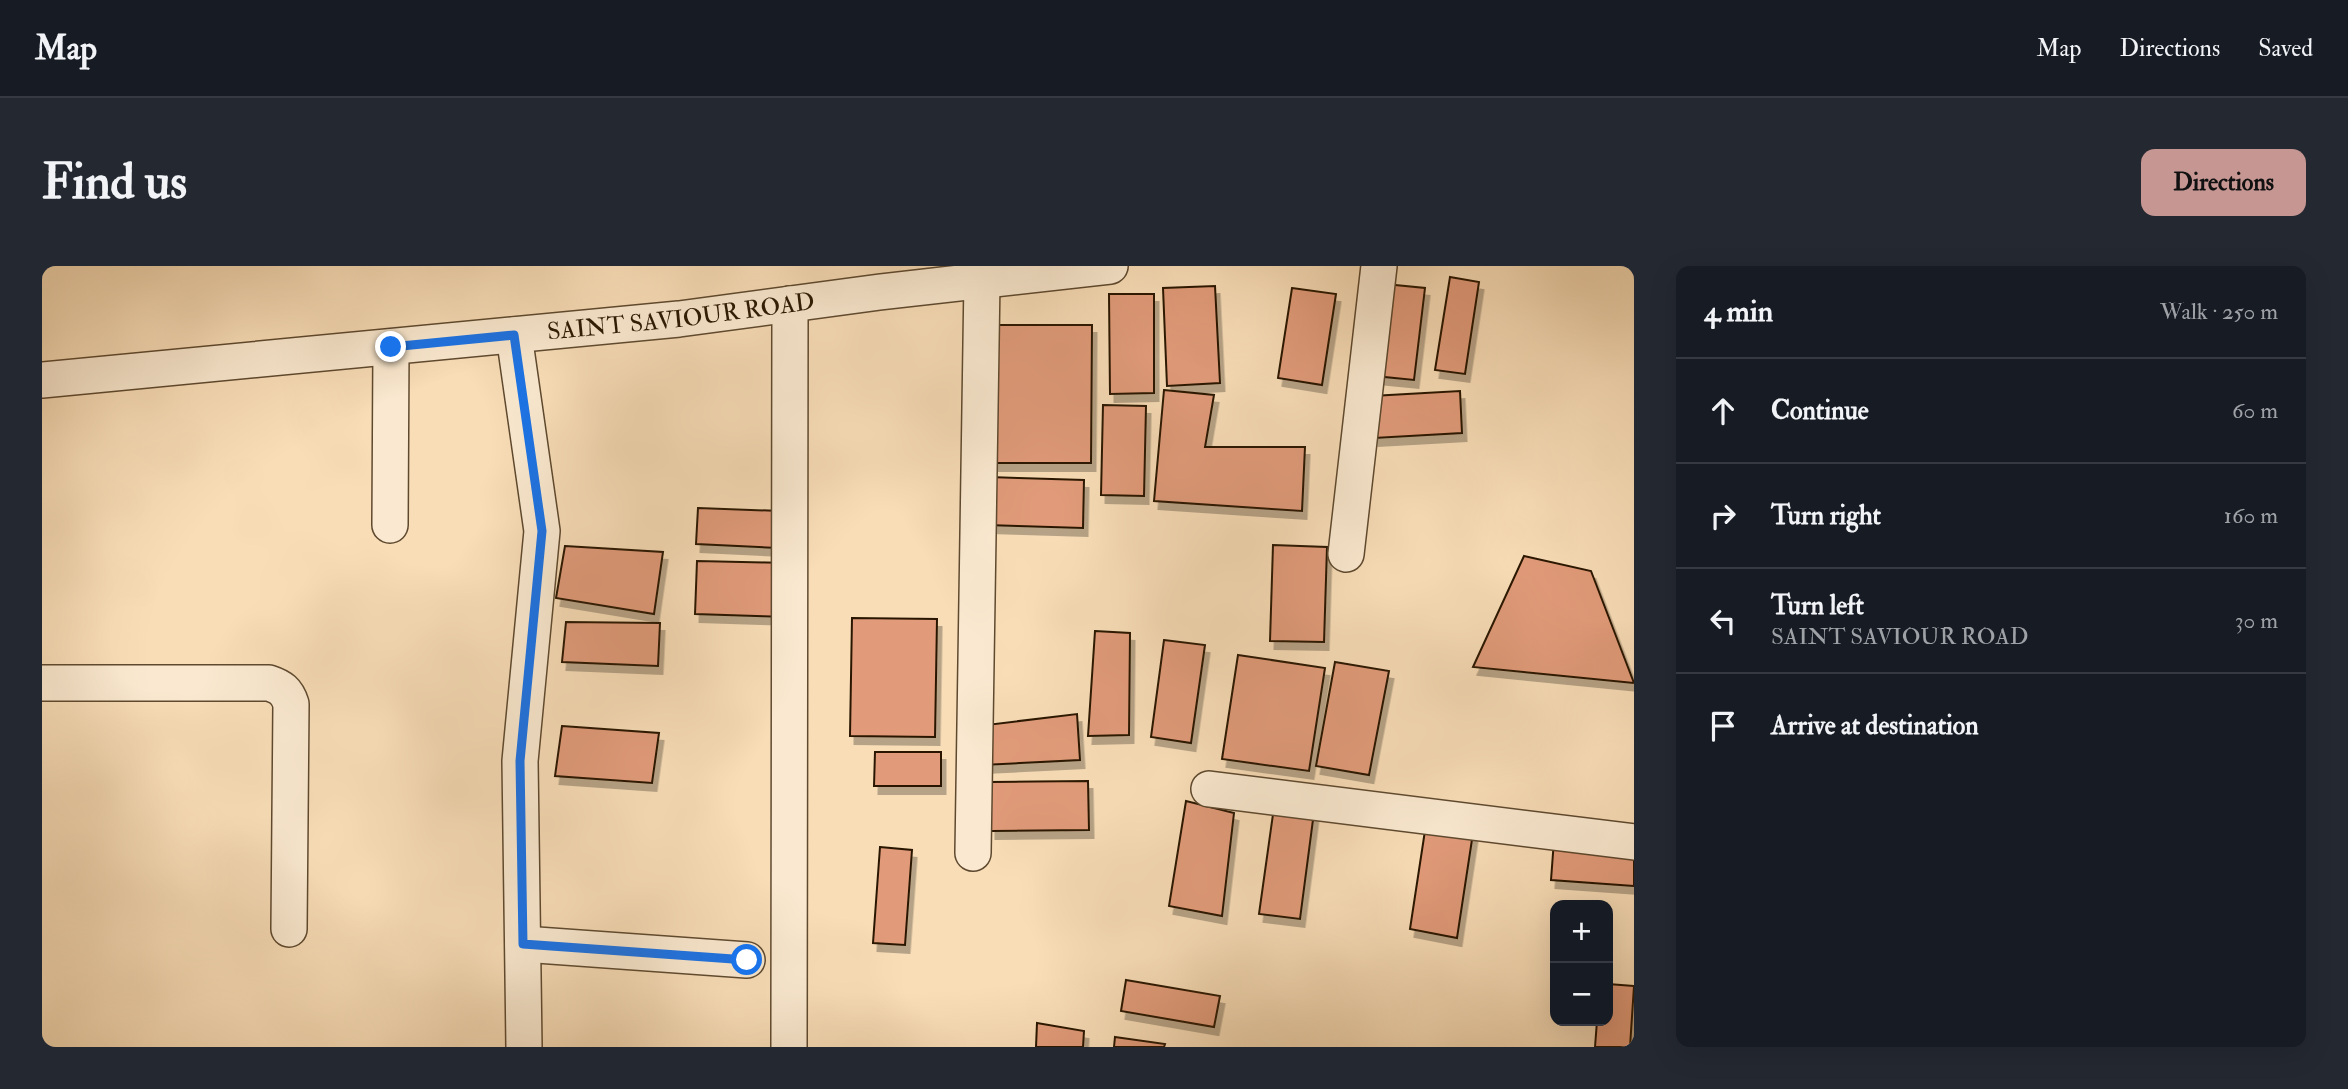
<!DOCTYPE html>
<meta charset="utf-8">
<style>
body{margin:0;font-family:"IM FELL Double Pica",serif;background:#242831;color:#f1f3f6}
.controls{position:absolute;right:21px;bottom:21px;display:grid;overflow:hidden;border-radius:14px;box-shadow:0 7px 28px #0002}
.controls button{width:63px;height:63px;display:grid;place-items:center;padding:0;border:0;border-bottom:2px solid #363941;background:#171b24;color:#f1f3f6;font:35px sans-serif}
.stop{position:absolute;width:21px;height:21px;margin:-16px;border:5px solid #1a73e8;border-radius:50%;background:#fff}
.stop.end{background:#1a73e8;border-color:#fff;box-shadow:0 2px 7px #0008}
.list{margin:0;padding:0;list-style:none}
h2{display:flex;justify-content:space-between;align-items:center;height:91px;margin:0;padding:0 28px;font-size:30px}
h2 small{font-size:23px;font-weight:400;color:#9ea1a6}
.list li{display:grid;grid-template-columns:46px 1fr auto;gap:21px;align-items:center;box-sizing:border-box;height:105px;padding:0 28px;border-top:2px solid #363941}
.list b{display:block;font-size:26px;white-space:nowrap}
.list p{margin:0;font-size:23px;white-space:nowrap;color:#9ea1a6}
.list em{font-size:23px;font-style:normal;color:#9ea1a6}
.icon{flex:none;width:38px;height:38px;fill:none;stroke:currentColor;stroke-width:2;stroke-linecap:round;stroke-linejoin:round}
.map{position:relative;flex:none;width:1592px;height:781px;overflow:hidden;border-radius:14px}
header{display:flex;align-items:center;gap:42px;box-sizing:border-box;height:98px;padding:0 35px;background:#171b24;border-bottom:2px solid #363941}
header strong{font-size:33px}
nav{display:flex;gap:38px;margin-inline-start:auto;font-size:24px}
.intro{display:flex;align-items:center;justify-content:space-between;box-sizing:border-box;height:168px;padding:0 42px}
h1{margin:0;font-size:49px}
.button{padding:18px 32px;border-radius:14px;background:#c59692;color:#111;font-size:24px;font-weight:700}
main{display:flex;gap:42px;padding:0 42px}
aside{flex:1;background:#171b24;border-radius:14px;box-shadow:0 7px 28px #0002}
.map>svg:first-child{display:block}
.building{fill:#e19b7a;stroke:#2a1802;stroke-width:2;filter:url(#shadow)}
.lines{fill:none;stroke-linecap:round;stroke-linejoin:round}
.minor-casing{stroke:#5e492f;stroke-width:38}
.minor{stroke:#fae9d0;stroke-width:35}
.route{stroke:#1a73e8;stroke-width:9}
.labels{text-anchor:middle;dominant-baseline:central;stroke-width:6;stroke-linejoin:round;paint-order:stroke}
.street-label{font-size:24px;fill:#2a1802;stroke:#fae9d0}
</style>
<header>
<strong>Map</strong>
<nav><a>Map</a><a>Directions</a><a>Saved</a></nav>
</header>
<div class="intro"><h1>Find us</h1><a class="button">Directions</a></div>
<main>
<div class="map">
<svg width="1592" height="781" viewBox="0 0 1592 781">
<defs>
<filter id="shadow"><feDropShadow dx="4.5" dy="8" stdDeviation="0" flood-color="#0004"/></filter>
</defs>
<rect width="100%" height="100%" fill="#f8ddb7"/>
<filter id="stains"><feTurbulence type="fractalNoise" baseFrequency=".00286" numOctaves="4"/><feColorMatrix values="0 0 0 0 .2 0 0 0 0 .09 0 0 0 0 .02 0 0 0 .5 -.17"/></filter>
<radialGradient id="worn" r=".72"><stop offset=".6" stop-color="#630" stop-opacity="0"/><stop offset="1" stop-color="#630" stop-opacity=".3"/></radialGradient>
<path class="building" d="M1408 11 1437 16 1423 108 1393 104Z
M1343 18 1383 22 1372 114 1333 110Z
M1173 20 1178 117 1125 120 1121 22Z
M1250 22 1294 28 1280 119 1236 112Z
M1067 28H1112V127L1068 128Z
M953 59H1050L1049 197H952Z
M1122 124 1172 129 1163 181H1263L1260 245 1112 235Z
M1418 125 1420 167 1332 172 1330 130Z
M1061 139 1104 140 1102 230 1059 229Z
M947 211 1042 214 1041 262 945 259Z
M656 242 738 245 736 282 654 278Z
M1231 279 1285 281 1282 376 1228 375Z
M523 280 621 286 612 348 514 332Z
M1482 290 1549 305 1592 417 1431 401Z
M655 295 747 297 745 351 653 348Z
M810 352 895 353 893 471 808 470Z
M524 356 618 357 616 400 520 396Z
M1053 365 1088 367 1087 469 1046 470Z
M1122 374 1163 379 1149 477 1109 471Z
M1196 389 1283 402 1267 505 1180 493Z
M1293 396 1347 405 1327 509 1274 500Z
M1035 448 1038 494 940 499 936 460Z
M520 460 617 467 610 517 513 510Z
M833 486H899V520H832Z
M1046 515 1047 564 949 565 948 516Z
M1144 535 1192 547 1180 650 1127 640Z
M1232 541 1272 546 1258 653 1217 648Z
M1384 558 1431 567 1415 672 1368 663Z
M1512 574 1592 579V620L1509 614Z
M838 581 870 584 863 679 831 677Z
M1084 714 1178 730 1172 761 1079 745Z
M1566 718 1592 720 1588 781H1553L1555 755H1566Z
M995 757 1042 765 1041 781H994Z
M1073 771 1123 778 1122 781H1072Z"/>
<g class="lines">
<g class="minor-casing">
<g id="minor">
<path d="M472 69 500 265 478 495 482 781"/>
<path id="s1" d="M0 114 637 53 838 26 1068 0"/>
<path d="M348 259 349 81"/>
<path d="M1304 288 1337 0"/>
<path d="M0 417H227C239 421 245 425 249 438L247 663"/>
<path d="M1167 523 1592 576"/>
<path d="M931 587 940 14"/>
<path d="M481 678 705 694"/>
<path d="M747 781 748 38"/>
</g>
</g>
<use href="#minor" class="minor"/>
</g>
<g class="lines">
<path class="route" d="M349 81 472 69 500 265 478 495 481 678 705 694"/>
</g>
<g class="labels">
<g class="street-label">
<text stroke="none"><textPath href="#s1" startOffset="642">SAINT SAVIOUR ROAD</textPath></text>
</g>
</g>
<rect width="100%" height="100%" filter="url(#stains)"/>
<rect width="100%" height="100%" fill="url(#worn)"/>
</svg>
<div class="controls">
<button>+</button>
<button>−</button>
</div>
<div class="stop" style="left:705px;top:694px"></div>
<div class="stop end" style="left:349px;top:81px"></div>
</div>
<aside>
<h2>4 min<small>Walk · 250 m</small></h2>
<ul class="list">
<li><svg class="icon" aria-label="ahead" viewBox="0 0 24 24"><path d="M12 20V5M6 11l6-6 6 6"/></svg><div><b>Continue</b></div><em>60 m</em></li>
<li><svg class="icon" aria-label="right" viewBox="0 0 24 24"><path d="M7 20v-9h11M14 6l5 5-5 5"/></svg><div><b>Turn right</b></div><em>160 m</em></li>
<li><svg class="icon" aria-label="left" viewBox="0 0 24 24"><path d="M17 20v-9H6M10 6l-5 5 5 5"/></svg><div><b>Turn left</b><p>SAINT SAVIOUR ROAD</p></div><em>30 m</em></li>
<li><svg class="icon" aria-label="arrive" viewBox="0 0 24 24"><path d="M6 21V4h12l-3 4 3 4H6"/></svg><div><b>Arrive at destination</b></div></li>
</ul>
</aside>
</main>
